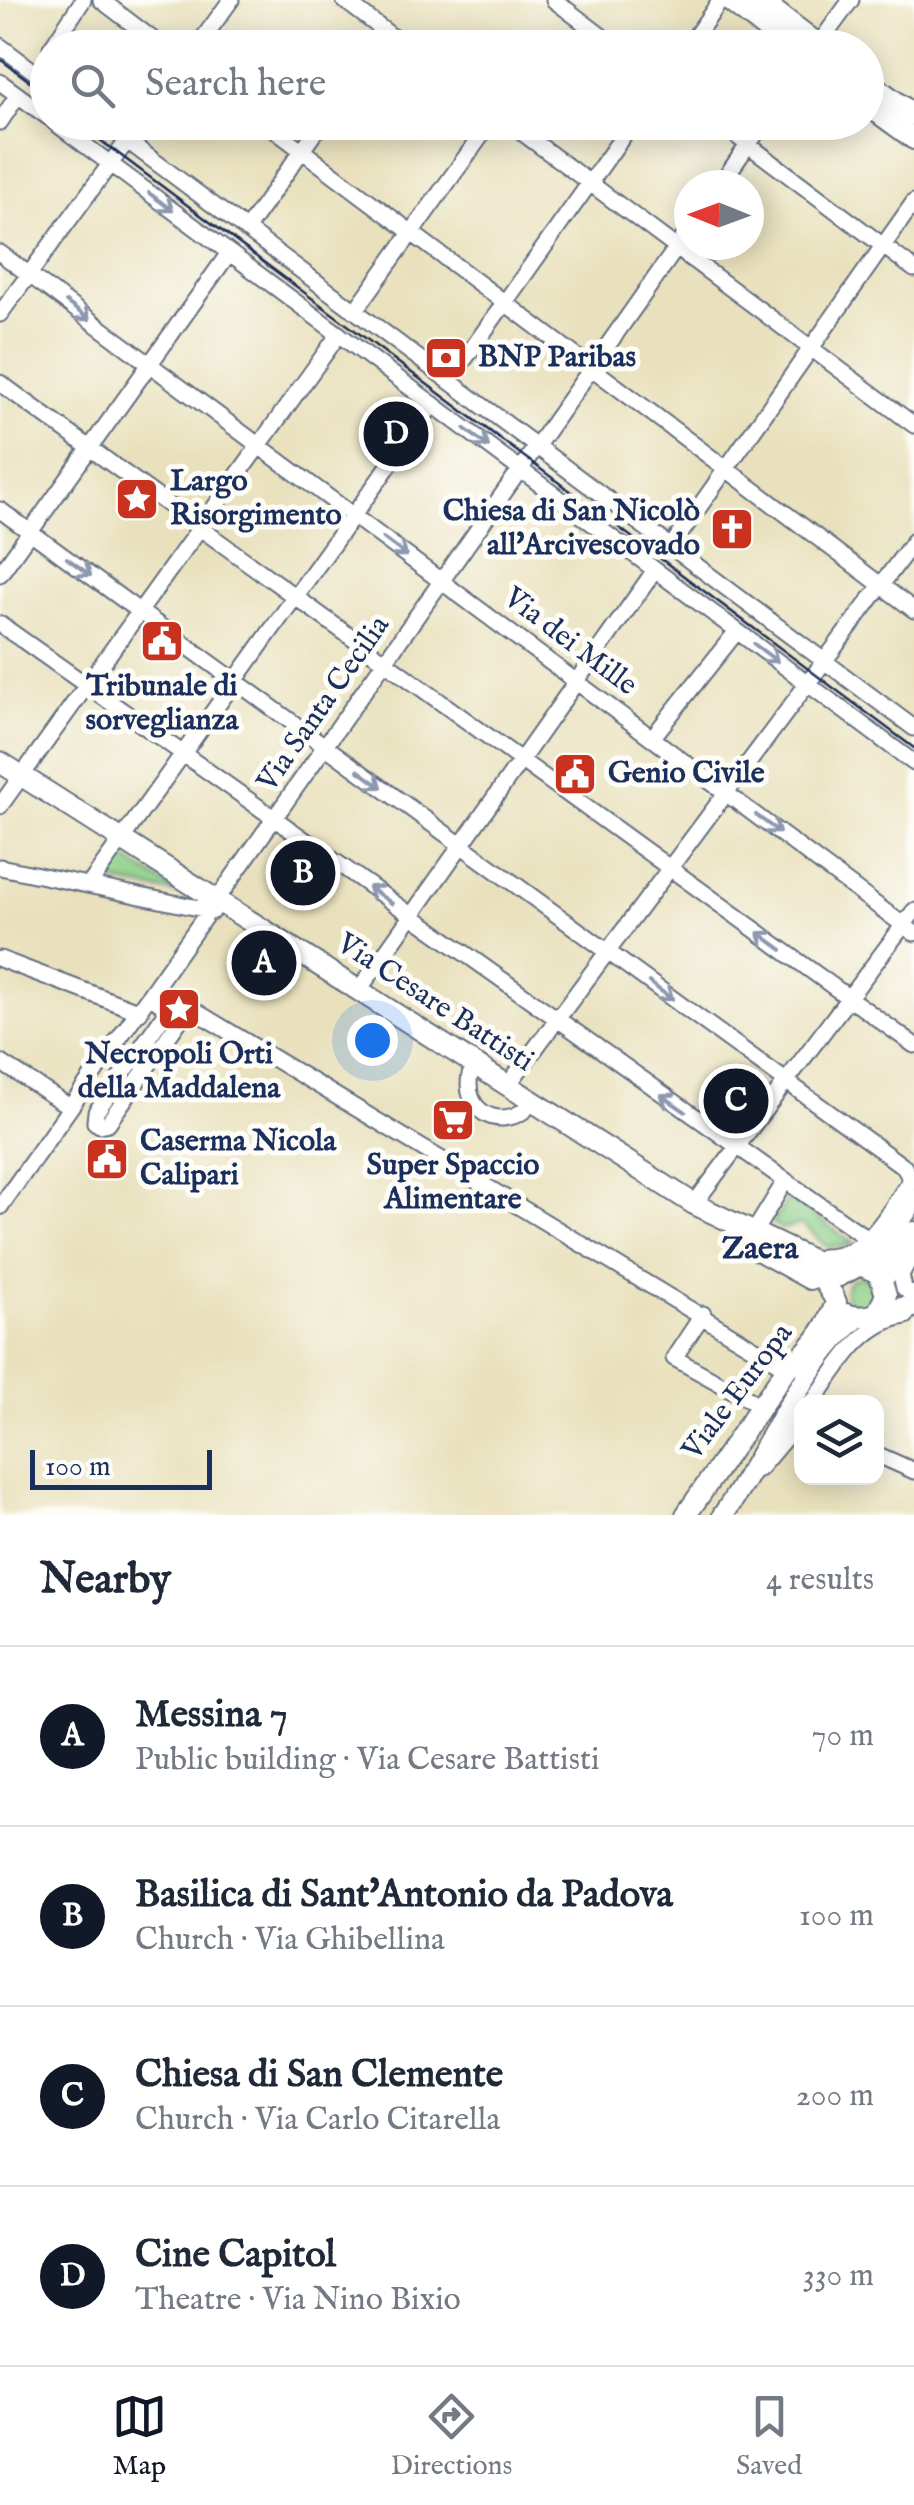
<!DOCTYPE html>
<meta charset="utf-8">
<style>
body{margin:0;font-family:"IM FELL English",serif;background:#f6f6f7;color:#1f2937}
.controls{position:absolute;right:30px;bottom:30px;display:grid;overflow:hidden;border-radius:20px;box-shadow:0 5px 25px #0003}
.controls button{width:90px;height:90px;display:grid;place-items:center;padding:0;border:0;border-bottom:2px solid #e0e1e3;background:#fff;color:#1f2937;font:50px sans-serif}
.compass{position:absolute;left:674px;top:170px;width:90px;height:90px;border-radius:50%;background:#fff;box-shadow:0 5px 25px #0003;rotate:271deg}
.scale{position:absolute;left:30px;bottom:25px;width:182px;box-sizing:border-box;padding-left:10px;border:5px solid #1b2f5e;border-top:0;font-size:28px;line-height:35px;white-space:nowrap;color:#1b2f5e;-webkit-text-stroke:8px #fdfcf7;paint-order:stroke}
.you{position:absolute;left:372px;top:1040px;width:35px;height:35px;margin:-25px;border:8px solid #fff;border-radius:50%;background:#1a73e8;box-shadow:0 0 0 15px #1a73e833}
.badge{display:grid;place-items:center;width:65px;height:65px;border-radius:50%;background:#111827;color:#fff;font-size:32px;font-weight:700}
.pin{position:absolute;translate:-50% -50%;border:5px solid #fff;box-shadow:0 2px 10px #0006}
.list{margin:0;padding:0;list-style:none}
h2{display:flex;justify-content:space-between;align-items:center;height:130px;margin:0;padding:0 40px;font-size:42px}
h2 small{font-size:32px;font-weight:400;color:#747a83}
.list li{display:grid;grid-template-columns:65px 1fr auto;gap:30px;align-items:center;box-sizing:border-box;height:180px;padding:0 40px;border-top:2px solid #e0e1e3}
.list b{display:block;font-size:38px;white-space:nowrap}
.list p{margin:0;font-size:32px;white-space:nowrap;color:#747a83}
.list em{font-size:32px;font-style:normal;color:#747a83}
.icon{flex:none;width:55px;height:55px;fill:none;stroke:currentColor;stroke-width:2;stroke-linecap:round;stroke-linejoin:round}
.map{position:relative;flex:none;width:914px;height:1515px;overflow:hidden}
.search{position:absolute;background:#fff;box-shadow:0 5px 25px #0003;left:30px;right:30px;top:30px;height:110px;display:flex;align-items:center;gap:25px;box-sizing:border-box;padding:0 35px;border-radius:55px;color:#747a83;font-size:38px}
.sheet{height:850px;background:#fff}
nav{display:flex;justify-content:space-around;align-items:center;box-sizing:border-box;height:140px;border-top:2px solid #e0e1e3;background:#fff;font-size:28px;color:#747a83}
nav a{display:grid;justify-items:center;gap:5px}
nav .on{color:#111827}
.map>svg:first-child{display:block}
.green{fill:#8ed088;stroke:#548073;stroke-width:2.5}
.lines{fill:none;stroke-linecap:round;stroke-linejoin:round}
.minor-casing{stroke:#636d7f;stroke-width:19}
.major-casing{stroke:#636d7f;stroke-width:24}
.minor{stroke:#fff;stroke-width:15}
.major{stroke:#fff;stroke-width:20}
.tram{stroke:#1b2f5e;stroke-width:2.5}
.oneway{stroke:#8d97ae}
.labels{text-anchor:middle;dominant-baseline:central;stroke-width:10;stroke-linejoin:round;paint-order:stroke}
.poi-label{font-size:30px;font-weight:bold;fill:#1b2f5e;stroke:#fdfcf7;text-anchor:start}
.street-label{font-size:30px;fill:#1b2f5e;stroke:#fdfcf7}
.neighbourhood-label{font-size:32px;font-weight:bold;fill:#1b2f5e;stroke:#fdfcf7}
</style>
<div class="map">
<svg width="914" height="1515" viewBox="0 0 914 1515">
<rect width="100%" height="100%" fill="#fdfcf7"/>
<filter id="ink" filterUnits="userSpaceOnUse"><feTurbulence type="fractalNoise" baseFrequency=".01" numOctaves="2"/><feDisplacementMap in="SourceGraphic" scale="20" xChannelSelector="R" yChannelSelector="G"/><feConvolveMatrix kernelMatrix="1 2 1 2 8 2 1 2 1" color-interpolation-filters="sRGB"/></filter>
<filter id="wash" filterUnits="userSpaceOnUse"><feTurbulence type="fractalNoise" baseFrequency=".0048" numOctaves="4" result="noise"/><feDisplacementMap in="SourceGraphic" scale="40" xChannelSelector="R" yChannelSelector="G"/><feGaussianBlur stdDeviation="2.25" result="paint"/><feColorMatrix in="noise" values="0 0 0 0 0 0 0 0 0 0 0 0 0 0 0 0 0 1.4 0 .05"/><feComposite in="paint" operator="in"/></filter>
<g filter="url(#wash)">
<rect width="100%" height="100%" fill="#e9e1bd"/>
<path class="green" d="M121 856 174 890 175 893 104 880Z
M789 1198 854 1244C814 1253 828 1240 801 1224L782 1229 772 1223Z
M845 1292a15 15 0 1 1 30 0a15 15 0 1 1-30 0Z"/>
</g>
<g filter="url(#ink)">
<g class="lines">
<g class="minor-casing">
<path id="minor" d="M101 0 164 48
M344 0 407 48
M554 0 617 48
M0 46 48 82
M51 48 83 0
M196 48 231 0
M687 48 721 0
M816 48 851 0
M0 82 48 117
M0 122 18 95
M54 122 914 763
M102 122 914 728
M264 122 914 610
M508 122 914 425
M718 122 914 269
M720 185 764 122
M246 230 322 122
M0 253 914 933
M355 311 491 122
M0 314 141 122
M449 381 633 122
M0 383 914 1045
M0 510 904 1167 909 1176 907 1209
M671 547 914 202
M0 574 229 253
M0 624 868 1239
M652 738 737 631
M0 806 339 334
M0 867 213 911
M89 885 433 404
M0 959 140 1012
M359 990 655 570
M152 995 164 1007V1015L96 1112 95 1122 100 1125 108 1123 182 1017 195 1011 787 1368
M0 1062 70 1107
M470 1075C463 1110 496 1130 525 1110
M508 1085 914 541
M694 1204 914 911
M0 1207 689 230
M754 1232 784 1183
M822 1257C866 1257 884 1220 906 1187
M914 1297 904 1288 901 1275 914 1250
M703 1314 674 1358 761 1406
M813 1402C837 1369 861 1322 906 1316
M876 1454 914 1471
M759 1469 802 1418"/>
</g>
<g class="major-casing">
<path id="major" d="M728 0 791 48
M760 0 823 48
M866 80 914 115
M866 104 914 139
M0 762 694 1204 820 1264 849 1268
M735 1237 810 1279
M860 1265 877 1254 914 1200
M802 1266 823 1280 834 1297
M839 1276 860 1265 879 1273 886 1295 878 1311
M883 1279 914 1232
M846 1314C868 1323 890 1306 914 1307
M686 1515 787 1368C808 1354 828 1327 836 1302
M723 1515C763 1458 805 1360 857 1318"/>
</g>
<use href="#minor" class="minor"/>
<use href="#major" class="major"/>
<path class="tram" d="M0 59 48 95
M76 122 914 748"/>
</g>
<defs><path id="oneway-shaft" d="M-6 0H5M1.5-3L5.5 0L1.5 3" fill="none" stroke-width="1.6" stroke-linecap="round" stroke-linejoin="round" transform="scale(2.5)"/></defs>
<g class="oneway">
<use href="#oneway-shaft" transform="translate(161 202) rotate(37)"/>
<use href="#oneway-shaft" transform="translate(78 311) rotate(37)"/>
<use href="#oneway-shaft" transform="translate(477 438) rotate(37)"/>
<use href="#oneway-shaft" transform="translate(395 547) rotate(37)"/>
<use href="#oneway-shaft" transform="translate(79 567) rotate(36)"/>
<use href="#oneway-shaft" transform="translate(766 653) rotate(37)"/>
<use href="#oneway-shaft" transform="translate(370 779) rotate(36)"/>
<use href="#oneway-shaft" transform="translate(768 824) rotate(37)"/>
<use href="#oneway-shaft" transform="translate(380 895) rotate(-145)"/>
<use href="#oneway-shaft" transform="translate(770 941) rotate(-144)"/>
<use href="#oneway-shaft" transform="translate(661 991) rotate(36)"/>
<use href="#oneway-shaft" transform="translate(673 1103) rotate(-145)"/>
</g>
</g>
<defs>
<g id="bank-square" transform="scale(2.25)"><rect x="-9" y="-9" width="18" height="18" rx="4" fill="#c8321e" stroke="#fdfcf7"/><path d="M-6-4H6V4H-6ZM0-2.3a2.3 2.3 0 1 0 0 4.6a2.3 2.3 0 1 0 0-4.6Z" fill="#fff"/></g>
<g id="sight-square" transform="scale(2.25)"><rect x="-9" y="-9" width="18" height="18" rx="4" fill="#c8321e" stroke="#fdfcf7"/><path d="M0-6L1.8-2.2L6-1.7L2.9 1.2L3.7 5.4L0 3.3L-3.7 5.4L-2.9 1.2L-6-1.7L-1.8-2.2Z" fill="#fff"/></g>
<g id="church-square" transform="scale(2.25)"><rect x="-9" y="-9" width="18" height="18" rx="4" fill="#c8321e" stroke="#fdfcf7"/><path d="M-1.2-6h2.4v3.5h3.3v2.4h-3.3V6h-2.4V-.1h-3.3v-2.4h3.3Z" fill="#fff"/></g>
<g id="civic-square" transform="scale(2.25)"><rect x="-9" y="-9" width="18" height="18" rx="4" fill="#c8321e" stroke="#fdfcf7"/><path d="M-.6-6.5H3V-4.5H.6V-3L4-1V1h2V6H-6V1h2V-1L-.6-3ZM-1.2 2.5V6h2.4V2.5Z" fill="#fff"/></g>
<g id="supermarket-square" transform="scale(2.25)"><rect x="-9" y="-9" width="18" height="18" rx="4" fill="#c8321e" stroke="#fdfcf7"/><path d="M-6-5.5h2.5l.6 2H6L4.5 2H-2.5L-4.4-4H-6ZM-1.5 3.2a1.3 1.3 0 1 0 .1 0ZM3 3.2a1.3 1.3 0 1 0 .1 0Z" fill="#fff"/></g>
</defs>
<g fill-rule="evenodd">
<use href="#bank-square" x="446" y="358"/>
<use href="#sight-square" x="137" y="499"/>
<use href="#church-square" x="732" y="529"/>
<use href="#civic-square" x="162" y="641"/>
<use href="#civic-square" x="575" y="774"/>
<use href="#sight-square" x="179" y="1009"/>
<use href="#supermarket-square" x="453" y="1120"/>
<use href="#civic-square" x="107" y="1159"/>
</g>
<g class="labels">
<g class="poi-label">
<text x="478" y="358">BNP Paribas</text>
<text x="170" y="482">Largo<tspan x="170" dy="34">Risorgimento</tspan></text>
<text x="700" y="512" text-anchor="end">Chiesa di San Nicolò<tspan x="700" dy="34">all'Arcivescovado</tspan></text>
<text x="162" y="687" text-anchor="middle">Tribunale di<tspan x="162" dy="34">sorveglianza</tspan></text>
<text x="608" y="774">Genio Civile</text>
<text x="179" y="1055" text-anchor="middle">Necropoli Orti<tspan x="179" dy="34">della Maddalena</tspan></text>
<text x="140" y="1142">Caserma Nicola<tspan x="140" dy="34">Calipari</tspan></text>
<text x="453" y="1166" text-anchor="middle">Super Spaccio<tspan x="453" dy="34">Alimentare</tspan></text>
</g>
<g class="street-label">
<text transform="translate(570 642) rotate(37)">Via dei Mille</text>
<text transform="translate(324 704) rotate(-55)">Via Santa Cecilia</text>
<text transform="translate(435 1003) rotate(33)">Via Cesare Battisti</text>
<text transform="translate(738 1392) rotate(-53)">Viale Europa</text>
</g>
<g class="neighbourhood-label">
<text x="760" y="1249">Zaera</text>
</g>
</g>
</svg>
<div class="controls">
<button><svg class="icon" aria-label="layers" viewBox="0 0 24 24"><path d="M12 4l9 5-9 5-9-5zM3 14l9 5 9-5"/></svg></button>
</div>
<svg class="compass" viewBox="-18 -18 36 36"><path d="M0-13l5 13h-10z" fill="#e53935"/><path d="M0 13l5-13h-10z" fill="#747a83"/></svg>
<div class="scale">100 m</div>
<div class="you"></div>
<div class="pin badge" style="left:264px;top:963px">A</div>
<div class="pin badge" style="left:303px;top:873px">B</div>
<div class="pin badge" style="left:736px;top:1101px">C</div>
<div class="pin badge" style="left:396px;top:434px">D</div>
<div class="search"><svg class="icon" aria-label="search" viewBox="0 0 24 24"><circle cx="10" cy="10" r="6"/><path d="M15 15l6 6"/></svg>Search here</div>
</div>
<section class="sheet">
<h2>Nearby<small>4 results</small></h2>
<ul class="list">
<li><span class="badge">A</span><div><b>Messina 7</b><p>Public building · Via Cesare Battisti</p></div><em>70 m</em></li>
<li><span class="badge">B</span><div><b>Basilica di Sant'Antonio da Padova</b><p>Church · Via Ghibellina</p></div><em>100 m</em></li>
<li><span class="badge">C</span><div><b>Chiesa di San Clemente</b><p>Church · Via Carlo Citarella</p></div><em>200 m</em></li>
<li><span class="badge">D</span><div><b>Cine Capitol</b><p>Theatre · Via Nino Bixio</p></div><em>330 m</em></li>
</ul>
</section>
<nav>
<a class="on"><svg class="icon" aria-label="map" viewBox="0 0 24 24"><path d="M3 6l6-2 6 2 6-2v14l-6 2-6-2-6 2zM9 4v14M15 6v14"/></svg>Map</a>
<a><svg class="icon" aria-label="directions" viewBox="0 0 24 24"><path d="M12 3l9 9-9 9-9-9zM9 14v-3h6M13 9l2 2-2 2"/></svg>Directions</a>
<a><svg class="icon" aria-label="saved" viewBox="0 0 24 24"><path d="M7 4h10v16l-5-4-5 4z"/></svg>Saved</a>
</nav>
